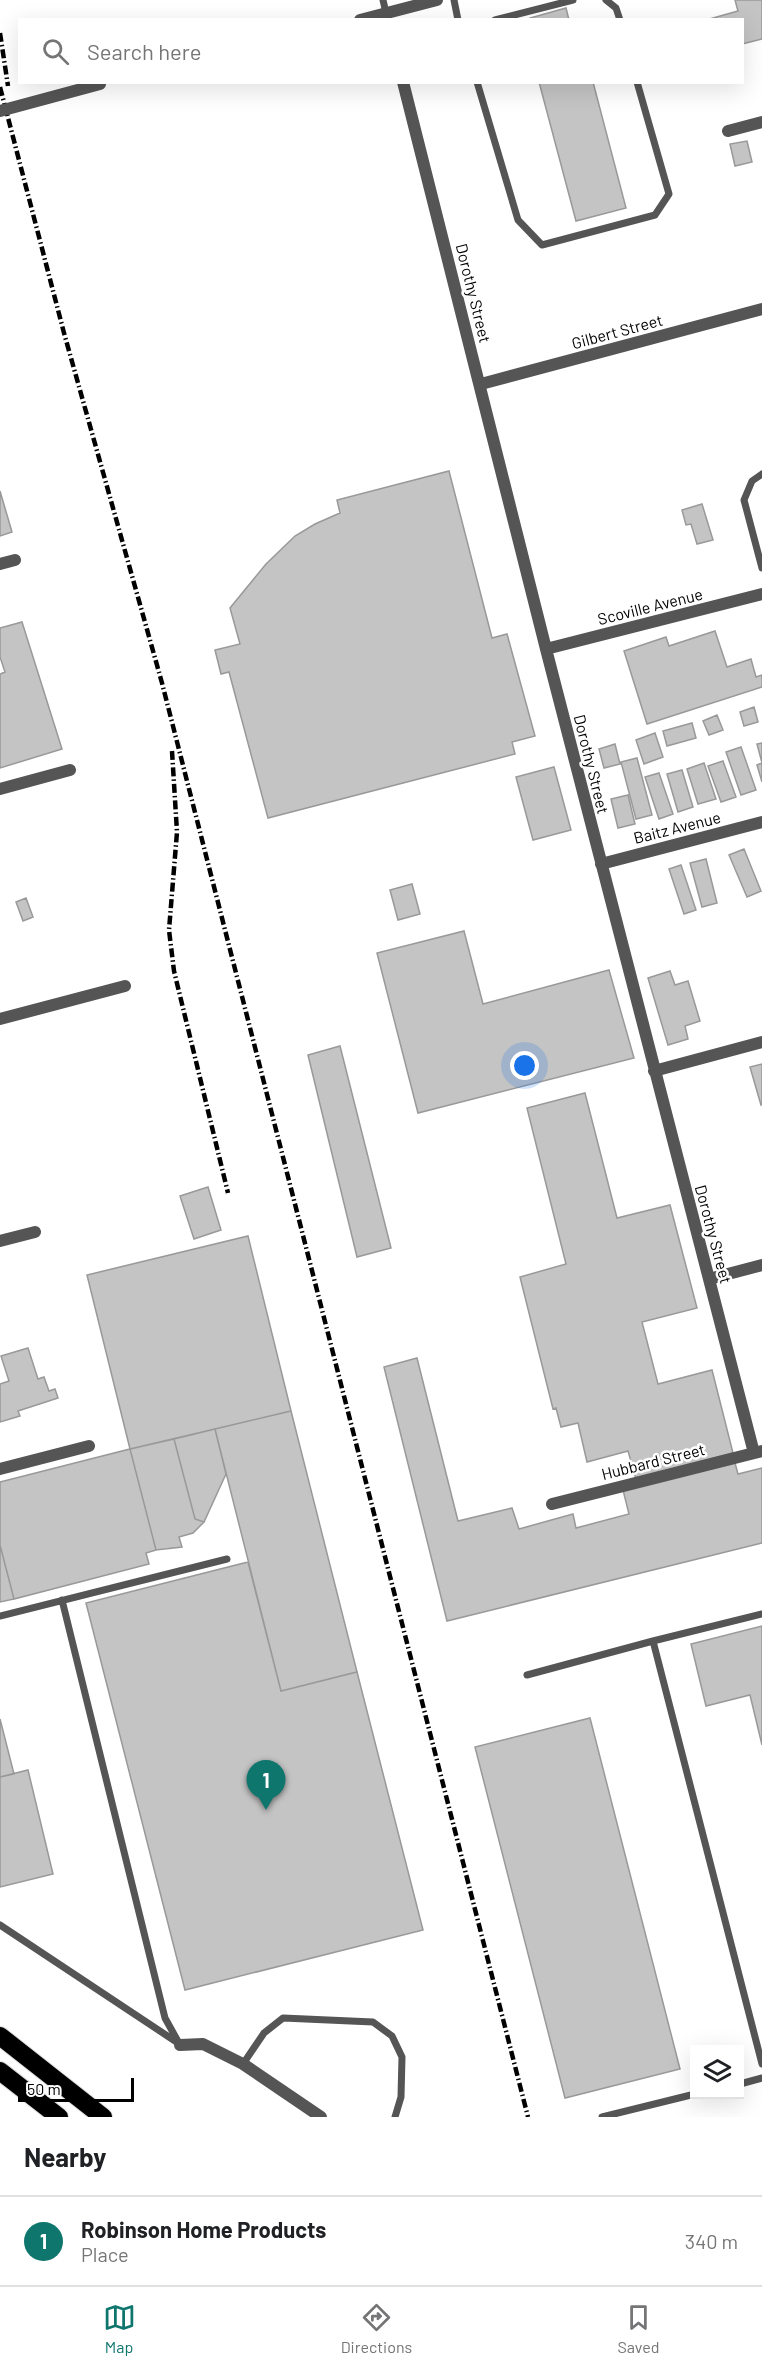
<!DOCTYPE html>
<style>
body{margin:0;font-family:Barlow,sans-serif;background:#f6f6f6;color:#202124}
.controls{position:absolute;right:18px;bottom:18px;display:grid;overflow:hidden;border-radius:0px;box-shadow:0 6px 24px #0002}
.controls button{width:54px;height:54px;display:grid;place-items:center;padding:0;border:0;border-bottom:2px solid #e0e0e0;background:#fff;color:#202124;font:30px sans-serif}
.scale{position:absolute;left:18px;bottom:15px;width:116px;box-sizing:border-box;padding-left:6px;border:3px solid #000;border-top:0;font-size:16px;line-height:21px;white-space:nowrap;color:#000;-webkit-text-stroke:4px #fff;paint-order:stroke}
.you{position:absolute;left:525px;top:1066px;width:21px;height:21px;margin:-15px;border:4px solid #fff;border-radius:50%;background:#1a73e8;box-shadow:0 0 0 9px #1a73e833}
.badge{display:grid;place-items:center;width:39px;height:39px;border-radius:50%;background:#0f766e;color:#fff;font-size:20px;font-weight:700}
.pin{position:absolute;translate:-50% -50px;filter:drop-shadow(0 2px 3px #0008)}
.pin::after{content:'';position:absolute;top:32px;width:21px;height:18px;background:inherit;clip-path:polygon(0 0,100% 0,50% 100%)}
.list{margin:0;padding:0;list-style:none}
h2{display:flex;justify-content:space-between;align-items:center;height:78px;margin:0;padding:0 24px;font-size:26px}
h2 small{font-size:20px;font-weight:400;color:#757577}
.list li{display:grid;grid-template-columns:39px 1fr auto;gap:18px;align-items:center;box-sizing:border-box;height:90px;padding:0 24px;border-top:2px solid #e0e0e0}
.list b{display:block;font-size:22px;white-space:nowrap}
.list p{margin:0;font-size:20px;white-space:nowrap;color:#757577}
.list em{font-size:20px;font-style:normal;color:#757577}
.icon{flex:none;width:33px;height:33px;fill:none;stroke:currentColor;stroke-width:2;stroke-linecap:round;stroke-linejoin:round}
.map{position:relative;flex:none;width:762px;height:2117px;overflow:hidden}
.search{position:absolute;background:#fff;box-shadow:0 6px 24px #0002;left:18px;right:18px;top:18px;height:66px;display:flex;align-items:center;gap:15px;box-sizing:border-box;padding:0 21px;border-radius:0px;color:#757577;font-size:22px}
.sheet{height:168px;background:#fff}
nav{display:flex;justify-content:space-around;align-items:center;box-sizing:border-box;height:84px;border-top:2px solid #e0e0e0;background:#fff;font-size:16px;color:#757577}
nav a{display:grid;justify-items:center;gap:3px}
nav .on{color:#0f766e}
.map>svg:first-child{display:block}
.building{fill:#c4c4c4;stroke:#999;stroke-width:1.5}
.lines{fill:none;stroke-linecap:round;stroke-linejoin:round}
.motorway-casing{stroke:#dbdbdb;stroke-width:20}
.service{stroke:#555;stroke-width:7}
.minor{stroke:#555;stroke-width:12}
.motorway{stroke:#000;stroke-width:18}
.rail{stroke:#000;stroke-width:4.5;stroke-dasharray:9 3 1.5 3;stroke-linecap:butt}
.minor-bridge{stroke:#555;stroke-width:12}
.labels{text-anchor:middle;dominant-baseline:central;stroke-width:5;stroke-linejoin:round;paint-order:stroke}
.street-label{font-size:16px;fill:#000;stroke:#fff}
</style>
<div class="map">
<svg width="762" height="2117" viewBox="0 0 762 2117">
<rect width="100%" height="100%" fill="#fff"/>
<path class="building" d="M735 0H762V39L742 44V20H706L738 11Z
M566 8 569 20H530V18Z
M539 82H593L626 208 576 221Z
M747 141 752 162 735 166 730 144Z
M449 471 492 638 507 634 535 736 512 742 515 754 268 818 229 672 221 674 215 650 240 644 230 608 266 564 295 536 315 524 340 513 337 500Z
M0 491 12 532 0 536Z
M702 504 713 540 697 544 691 524 686 525 682 510Z
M22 622 62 749 0 768V674L5 672 0 657V628Z
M715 631 727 667 751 659 756 677 762 675V687L647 724 624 651 666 637 669 646Z
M754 707 758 722 744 726 740 712Z
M717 715 723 730 709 735 703 721Z
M692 723 696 738 667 746 663 731Z
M655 733 663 757 644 764 636 740Z
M762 743V782L757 765 762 763 757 744Z
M615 744 620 764 604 768 599 749Z
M741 747 756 790 741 795 726 752Z
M637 758 652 815 636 819 621 762Z
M723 761 736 797 721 802 708 766Z
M704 763 716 799 698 804 687 769Z
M554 767 571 830 533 840 516 777Z
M682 770 693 807 678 812 667 774Z
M659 773 673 814 659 819 645 777Z
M628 795 635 824 618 828 611 799Z
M744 849 761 891 747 897 729 855Z
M706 859 717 903 702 907 690 863Z
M681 865 696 910 684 914 669 869Z
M412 884 420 914 398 920 390 890Z
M26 898 33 917 23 921 16 902Z
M464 931 483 1004 609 970 634 1058 418 1113 377 953Z
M670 971 675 985 688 981 700 1021 685 1026 688 1039 668 1045 648 978Z
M340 1046 391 1248 357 1257 308 1055Z
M762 1064V1104L761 1105 750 1067Z
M585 1093 617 1218 670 1205 697 1308 642 1322 658 1384 712 1370 733 1453 636 1479 628 1451 587 1462 578 1423 561 1427 556 1408 553 1409 520 1277 566 1264 527 1108Z
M208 1187 221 1230 194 1239 180 1196Z
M248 1236 291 1411 130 1449 87 1275Z
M28 1348 38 1379 44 1377 49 1391 55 1389 58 1398 18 1411 20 1416 0 1422V1384L9 1381 1 1356Z
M417 1358 458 1521 512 1508 519 1529 573 1514 576 1528 629 1514 623 1490 735 1463 738 1474 762 1468V1543L447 1621 384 1367Z
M291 1411 357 1672 281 1691 215 1429Z
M215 1429 226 1474 204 1522 195 1519 174 1439Z
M174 1439 195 1519 204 1522 193 1533 179 1537 182 1547 156 1550 130 1449Z
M130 1449 156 1550 146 1553 149 1564 14 1599 0 1545V1482Z
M0 1545 14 1599 0 1602Z
M248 1562 281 1691 357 1672 423 1930 185 1990 86 1603Z
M762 1626V1745L750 1695 706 1706 691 1644Z
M590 1718 680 2069 565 2098 475 1747Z
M0 1719 14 1774 0 1777Z
M28 1770 53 1874 0 1887V1777Z"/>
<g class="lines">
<g class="motorway-casing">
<path id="motorway" d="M0 2036 103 2117
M0 2071 59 2117"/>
</g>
<path class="service" d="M383 0 386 13
M454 0 458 20
M606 0 616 8 620 20
M495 20 573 0
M477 82 518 220 542 245 655 215 669 194 637 82
M762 474 752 481 744 500 762 568
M62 1600 165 2018 180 2045
M0 1616 227 1559
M653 1641 762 1614
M527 1675 653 1641 762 2064
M0 1925 178 2043
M243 2064 264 2033 283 2018 373 2022 392 2036 402 2057 401 2097 395 2117
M740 2084 762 2078
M602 2117 695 2094"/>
<path class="minor" d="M360 20 437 0
M403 82 546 649 754 1453
M728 131 762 122
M481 384 762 309
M0 564 15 560
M546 649 762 594
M0 789 70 770
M601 864 762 822
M0 1019 125 986
M654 1071 762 1042
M0 1241 35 1232
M709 1279 762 1265
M0 1469 89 1446
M552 1504 762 1451
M180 2045 203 2044 243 2064 321 2117"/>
<use href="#motorway" class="motorway"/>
<path class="rail" d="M0 33 8 86
M0 87 64 333 162 683 528 2117
M172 751 177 832 169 930 174 971 228 1193"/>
<path class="minor-bridge" d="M0 111 100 84"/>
</g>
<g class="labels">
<g class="street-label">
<text transform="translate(474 293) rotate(76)">Dorothy Street</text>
<text transform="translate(617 331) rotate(-15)">Gilbert Street</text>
<text transform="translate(650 606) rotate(-14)">Scoville Avenue</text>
<text transform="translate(592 764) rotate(76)">Dorothy Street</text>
<text transform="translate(677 827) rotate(-14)">Baitz Avenue</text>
<text transform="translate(714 1234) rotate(75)">Dorothy Street</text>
<text transform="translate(653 1461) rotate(-14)">Hubbard Street</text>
</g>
</g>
</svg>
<div class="controls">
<button><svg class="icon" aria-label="layers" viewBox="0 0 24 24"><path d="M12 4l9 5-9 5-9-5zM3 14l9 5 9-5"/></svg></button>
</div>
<div class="scale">50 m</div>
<div class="you"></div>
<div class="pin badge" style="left:266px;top:1810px">1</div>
<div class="search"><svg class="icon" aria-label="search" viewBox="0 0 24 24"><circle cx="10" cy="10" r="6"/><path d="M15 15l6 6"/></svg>Search here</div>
</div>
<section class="sheet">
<h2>Nearby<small></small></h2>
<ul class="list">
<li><span class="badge">1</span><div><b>Robinson Home Products</b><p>Place</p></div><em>340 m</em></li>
</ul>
</section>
<nav>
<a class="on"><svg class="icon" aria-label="map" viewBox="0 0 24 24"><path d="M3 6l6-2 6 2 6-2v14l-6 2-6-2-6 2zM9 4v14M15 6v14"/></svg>Map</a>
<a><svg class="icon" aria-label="directions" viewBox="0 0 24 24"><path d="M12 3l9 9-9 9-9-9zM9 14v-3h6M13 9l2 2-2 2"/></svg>Directions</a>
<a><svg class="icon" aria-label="saved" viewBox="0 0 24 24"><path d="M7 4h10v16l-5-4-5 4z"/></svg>Saved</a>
</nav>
